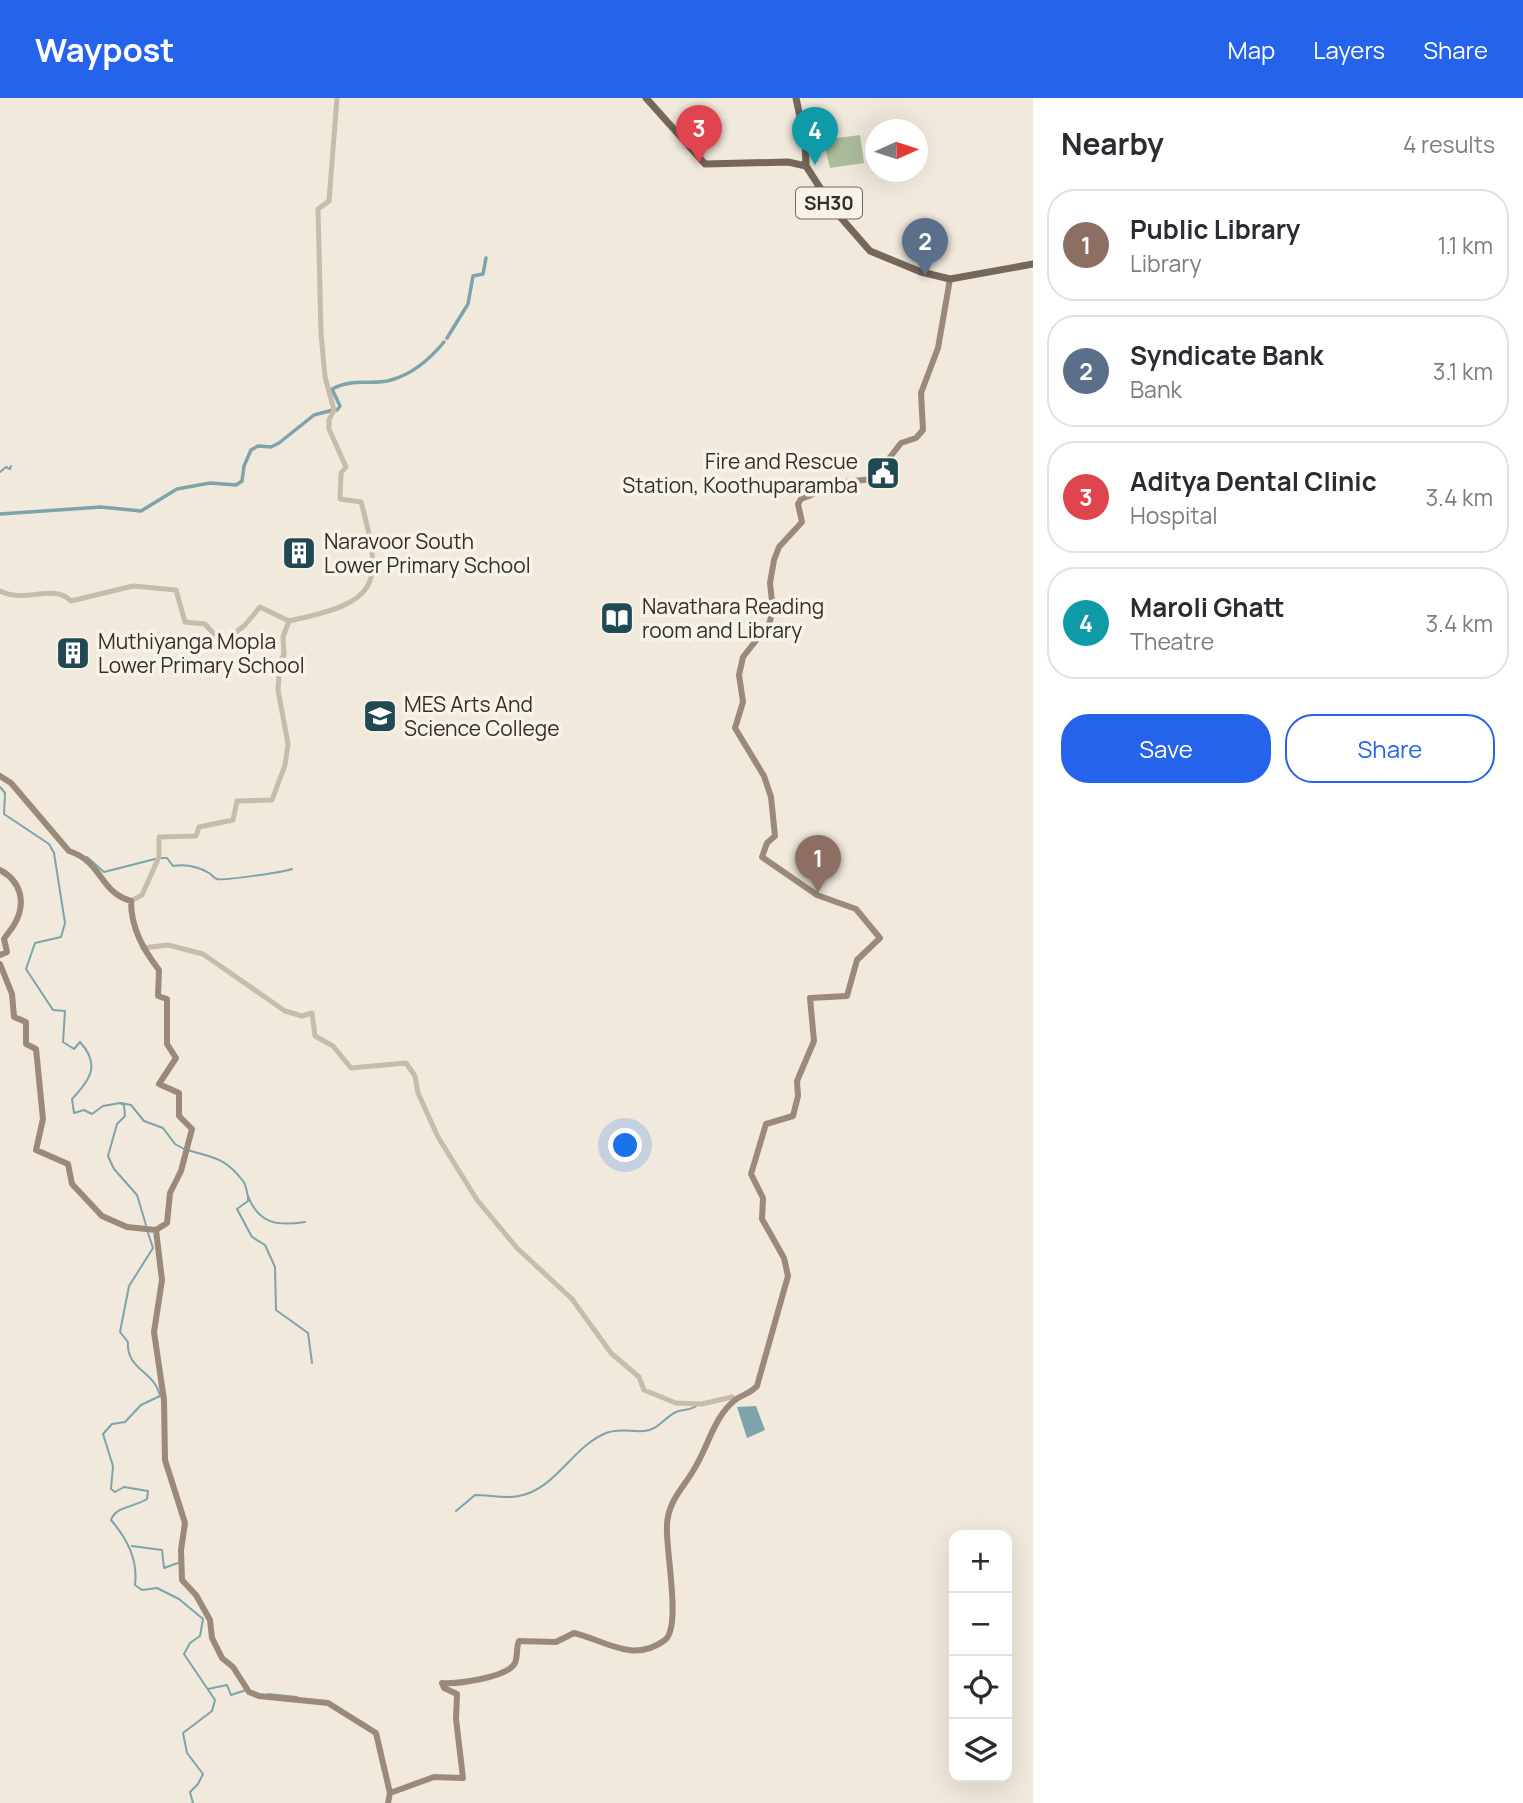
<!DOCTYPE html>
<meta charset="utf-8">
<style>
body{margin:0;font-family:Manrope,sans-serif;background:#f7f7f7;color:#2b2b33}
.controls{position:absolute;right:21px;bottom:21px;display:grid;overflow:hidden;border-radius:14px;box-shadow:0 7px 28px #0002}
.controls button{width:63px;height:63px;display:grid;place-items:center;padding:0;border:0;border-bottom:2px solid #e1e1e2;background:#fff;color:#2b2b33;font:35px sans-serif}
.compass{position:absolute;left:865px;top:21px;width:63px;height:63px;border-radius:50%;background:#fff;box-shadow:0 7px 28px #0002;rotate:87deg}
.you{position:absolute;left:626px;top:1048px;width:24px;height:24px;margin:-18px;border:5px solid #fff;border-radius:50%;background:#1a73e8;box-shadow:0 0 0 10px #1a73e833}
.badge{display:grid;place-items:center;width:46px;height:46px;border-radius:50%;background:#2563eb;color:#fff;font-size:23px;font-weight:700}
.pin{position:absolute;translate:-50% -58px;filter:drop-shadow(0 2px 4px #0008)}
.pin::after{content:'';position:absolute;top:37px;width:24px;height:21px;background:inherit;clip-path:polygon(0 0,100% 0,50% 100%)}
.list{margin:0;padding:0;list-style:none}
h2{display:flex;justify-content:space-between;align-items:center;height:91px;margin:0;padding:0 28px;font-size:30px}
h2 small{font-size:23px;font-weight:400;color:#7c7c81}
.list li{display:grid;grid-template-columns:46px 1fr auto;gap:21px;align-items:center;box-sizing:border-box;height:112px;margin:0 14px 14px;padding:0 14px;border:2px solid #e1e1e2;border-radius:28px}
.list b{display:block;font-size:26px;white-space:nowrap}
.list p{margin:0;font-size:23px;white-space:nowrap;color:#7c7c81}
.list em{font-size:23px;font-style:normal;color:#7c7c81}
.actions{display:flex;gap:14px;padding:21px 28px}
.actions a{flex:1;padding:16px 0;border:2px solid #2563eb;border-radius:28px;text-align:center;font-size:24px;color:#2563eb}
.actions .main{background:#2563eb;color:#fff}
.icon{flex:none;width:38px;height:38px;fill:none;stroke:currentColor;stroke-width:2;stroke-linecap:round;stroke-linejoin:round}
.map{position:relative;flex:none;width:1033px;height:1705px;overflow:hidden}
header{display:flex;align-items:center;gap:42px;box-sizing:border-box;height:98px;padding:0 35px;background:#2563eb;color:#fff}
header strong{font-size:33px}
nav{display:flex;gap:38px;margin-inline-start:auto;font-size:24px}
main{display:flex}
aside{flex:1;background:#fff}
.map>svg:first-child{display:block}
.green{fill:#aebe9d}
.water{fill:#7da3ab}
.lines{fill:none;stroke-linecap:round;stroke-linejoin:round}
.stream{stroke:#7da3ab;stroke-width:2}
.canal{stroke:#7da3ab;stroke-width:3.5}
.tertiary{stroke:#c7bba9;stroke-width:5}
.secondary{stroke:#9b8a7a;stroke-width:6}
.primary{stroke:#75675a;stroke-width:7}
.labels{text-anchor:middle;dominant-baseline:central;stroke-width:7;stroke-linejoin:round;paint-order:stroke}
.shield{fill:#f8f3e8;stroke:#706962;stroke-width:2}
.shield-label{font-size:19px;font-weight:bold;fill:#352e28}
.poi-label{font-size:21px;fill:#352e28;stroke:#f8f3e8;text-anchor:start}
</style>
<header>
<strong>Waypost</strong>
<nav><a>Map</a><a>Layers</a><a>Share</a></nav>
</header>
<main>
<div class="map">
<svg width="1033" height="1705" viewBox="0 0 1033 1705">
<rect width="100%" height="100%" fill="#f0e9dc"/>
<path class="green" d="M860 37 864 65 830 70 823 42Z"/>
<path class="water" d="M756 1308 765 1332 747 1340 737 1309Z"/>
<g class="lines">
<path class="stream" d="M0 374 6 369 10 371 11 368
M0 689 5 695 4 716 49 746 54 755 65 825 61 839 35 845 26 871 53 912 65 913 63 944 74 951 80 944C101 967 90 982 72 1001L74 1015 84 1012 92 1016 103 1008 120 1005 124 1007 125 1018 117 1026 108 1058 114 1071 137 1097 146 1127
M87 759 104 774 155 761
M161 760H167L173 768C186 766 197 768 209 775 212 777 214 780 217 781 222 783 285 774 292 771
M121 1005 131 1007 144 1023 163 1030 175 1046 184 1051
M188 1052C213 1060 225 1059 243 1083 247 1088 246 1093 248 1098 259 1127 279 1128 305 1124
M248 1098V1103L237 1111 252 1139 265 1147 275 1169 276 1212 308 1235 312 1265
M148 1135 153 1150 129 1188 120 1234 128 1244C126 1272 155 1273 160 1298L141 1307 125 1324 112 1326 103 1336 113 1368 111 1391 115 1394 124 1389 148 1393 147 1401C135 1409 116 1408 111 1422 128 1442 138 1462 135 1487L142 1492 157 1490 179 1501 203 1521 200 1538 190 1545 184 1556 215 1602 212 1613 183 1635 187 1655 203 1676 198 1686 190 1694 193 1705
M456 1413 475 1397C490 1397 505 1401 519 1398 556 1391 572 1349 606 1335 620 1330 630 1334 644 1333 657 1333 665 1319 676 1314 682 1311 689 1313 696 1308
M132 1448 162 1452 164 1470 178 1465
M208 1591 227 1587 231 1597 246 1592
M268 1596 297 1599"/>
<path class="canal" d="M447 240 468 206 473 178 483 176 486 160
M337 312 340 308 332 291C355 279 372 288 391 282 413 276 430 261 444 244
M0 416 101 409 141 413 177 391 210 385 236 387 242 383 244 368 251 352 258 348 271 349 279 345 314 317 333 312"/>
<path class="tertiary" d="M0 493C25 506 54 485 71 503L133 488 176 492 185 524 205 526 222 545 245 527 260 509 289 523C377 504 385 491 361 404L340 401 341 375 346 369 329 331V322L334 312 325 279 321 235 318 111 329 103 337 0
M131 803 142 797 159 759V739L196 738 199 729 233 722 237 703 272 702 285 667 288 646 278 592 280 563 284 557 283 539 289 523
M143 850 168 847 203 856 285 913 302 918 312 915 315 938 333 948 351 970 406 965 415 978 418 995 438 1039 477 1102 517 1150 572 1201 611 1255 639 1279 644 1292 676 1305 702 1306 732 1299 735 1302"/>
<path class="secondary" d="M0 678 11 685 69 753C103 764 99 794 131 803 131 830 143 851 159 872L158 898 167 901V946L176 960 159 986 179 995V1018L192 1031 181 1073 170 1095 167 1125 156 1132 162 1182 154 1234 164 1302 165 1362 185 1425 181 1452 182 1482 196 1497 210 1522 212 1540 222 1560 233 1569 249 1594 259 1598 328 1605 376 1635 390 1695 388 1705
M0 772C21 783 27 805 14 827 11 832 7 836 4 841L7 854 0 857
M0 866 12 896 14 919 26 924V946L36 951 43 1021 36 1052 68 1066 72 1086 102 1118 127 1129 156 1132
M390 1695 434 1679 463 1680 456 1621 457 1596 444 1590 442 1585C457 1586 507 1580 515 1565 518 1558 516 1549 519 1543L556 1544 574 1535C604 1542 633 1566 665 1542 682 1528 665 1450 667 1427 668 1401 686 1388 697 1366 709 1345 715 1318 735 1302 742 1297 751 1295 757 1288L788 1178 784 1160 762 1121 763 1100 751 1076 766 1026 793 1018 798 998 797 983 814 943 810 900 847 898 857 862 880 840 856 811 817 797 762 759 767 745 775 738 771 699 764 678 735 630 743 604 739 577 743 559 769 526 773 513 770 485 774 462 779 449 802 424 798 406 801 401 844 384 873 381 901 345 916 340 923 332 921 295 938 250 950 181"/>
<path class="primary" d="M646 0 705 66 788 64 806 68 835 113 870 153 921 174 950 181 1033 166
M796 0 805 42 806 68"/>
</g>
<defs>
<g id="civic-square" transform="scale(1.75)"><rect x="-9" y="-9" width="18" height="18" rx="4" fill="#214953" stroke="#f8f3e8"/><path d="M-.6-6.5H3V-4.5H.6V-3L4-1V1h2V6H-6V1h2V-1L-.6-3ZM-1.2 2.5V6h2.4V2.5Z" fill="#fff"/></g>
<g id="building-square" transform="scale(1.75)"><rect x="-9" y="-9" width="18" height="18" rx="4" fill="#214953" stroke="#f8f3e8"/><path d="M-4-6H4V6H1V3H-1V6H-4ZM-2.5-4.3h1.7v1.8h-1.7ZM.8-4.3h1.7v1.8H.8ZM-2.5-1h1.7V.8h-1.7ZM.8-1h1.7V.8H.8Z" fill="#fff"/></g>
<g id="library-square" transform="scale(1.75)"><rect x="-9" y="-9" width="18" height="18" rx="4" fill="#214953" stroke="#f8f3e8"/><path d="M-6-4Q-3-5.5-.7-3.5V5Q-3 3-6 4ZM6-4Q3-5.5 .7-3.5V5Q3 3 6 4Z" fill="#fff"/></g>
<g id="university-square" transform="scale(1.75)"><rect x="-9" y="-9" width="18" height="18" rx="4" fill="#214953" stroke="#f8f3e8"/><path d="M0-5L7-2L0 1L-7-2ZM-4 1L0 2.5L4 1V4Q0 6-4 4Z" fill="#fff"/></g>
</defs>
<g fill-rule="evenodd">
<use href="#civic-square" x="883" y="375"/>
<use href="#building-square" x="299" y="455"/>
<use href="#library-square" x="617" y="520"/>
<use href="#building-square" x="73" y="555"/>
<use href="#university-square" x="380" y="618"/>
</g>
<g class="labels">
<rect class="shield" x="796" y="89.5" width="66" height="31" rx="5"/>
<g class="shield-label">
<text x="829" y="105">SH30</text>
</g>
<g class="poi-label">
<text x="858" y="363" text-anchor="end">Fire and Rescue<tspan x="858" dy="24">Station, Koothuparamba</tspan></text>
<text x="324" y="443">Naravoor South<tspan x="324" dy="24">Lower Primary School</tspan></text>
<text x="642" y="508">Navathara Reading<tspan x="642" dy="24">room and Library</tspan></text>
<text x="98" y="543">Muthiyanga Mopla<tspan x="98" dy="24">Lower Primary School</tspan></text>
<text x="404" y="606">MES Arts And<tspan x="404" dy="24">Science College</tspan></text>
</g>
</g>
</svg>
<div class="controls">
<button>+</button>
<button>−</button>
<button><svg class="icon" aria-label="locate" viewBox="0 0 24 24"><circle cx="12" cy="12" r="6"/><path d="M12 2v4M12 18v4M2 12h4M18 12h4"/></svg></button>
<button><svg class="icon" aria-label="layers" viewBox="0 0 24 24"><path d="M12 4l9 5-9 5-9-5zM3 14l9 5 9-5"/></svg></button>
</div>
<svg class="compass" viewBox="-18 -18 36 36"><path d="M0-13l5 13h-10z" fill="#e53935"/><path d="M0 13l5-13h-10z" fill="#7c7c81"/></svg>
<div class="you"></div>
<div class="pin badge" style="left:818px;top:795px;background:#8d6e63">1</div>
<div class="pin badge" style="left:925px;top:178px;background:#5c6f8a">2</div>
<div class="pin badge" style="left:699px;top:65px;background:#e0444e">3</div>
<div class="pin badge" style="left:815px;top:67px;background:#0f9aa8">4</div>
</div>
<aside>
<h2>Nearby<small>4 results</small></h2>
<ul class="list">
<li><span class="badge" style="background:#8d6e63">1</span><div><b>Public Library</b><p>Library</p></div><em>1.1 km</em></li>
<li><span class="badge" style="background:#5c6f8a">2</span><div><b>Syndicate Bank</b><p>Bank</p></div><em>3.1 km</em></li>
<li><span class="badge" style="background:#e0444e">3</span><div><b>Aditya Dental Clinic</b><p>Hospital</p></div><em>3.4 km</em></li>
<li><span class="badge" style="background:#0f9aa8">4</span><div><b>Maroli Ghatt</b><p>Theatre</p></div><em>3.4 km</em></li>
</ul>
<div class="actions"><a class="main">Save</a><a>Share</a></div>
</aside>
</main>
